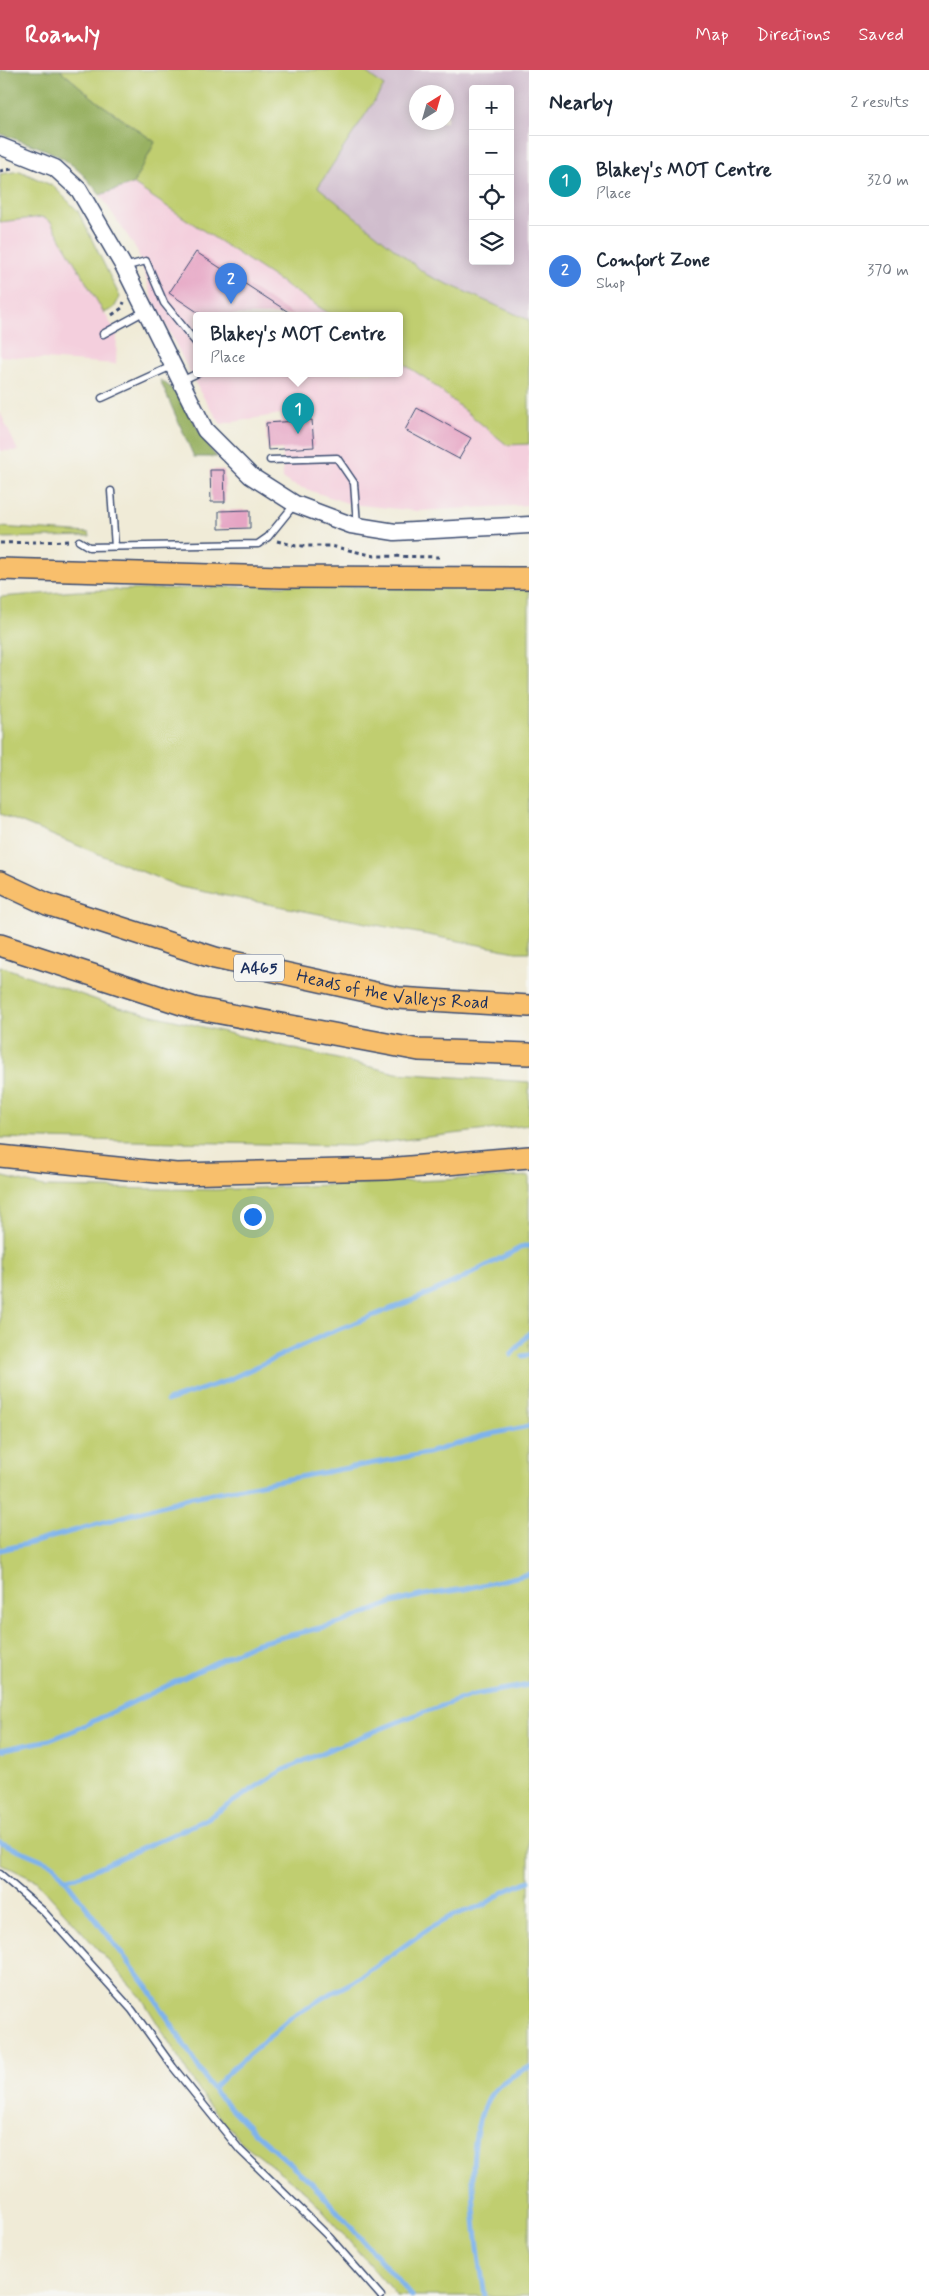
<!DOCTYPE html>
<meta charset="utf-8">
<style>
body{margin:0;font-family:Mynerve,sans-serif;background:#f6f6f7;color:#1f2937}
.controls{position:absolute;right:15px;top:15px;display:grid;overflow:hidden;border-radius:5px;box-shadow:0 2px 12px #0003}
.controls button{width:45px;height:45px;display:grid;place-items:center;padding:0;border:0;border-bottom:1px solid #e0e1e3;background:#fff;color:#1f2937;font:25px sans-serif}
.compass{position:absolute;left:409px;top:15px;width:45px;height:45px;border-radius:50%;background:#fff;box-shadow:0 2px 12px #0003;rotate:37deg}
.you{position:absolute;left:252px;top:1146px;width:18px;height:18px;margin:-12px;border:4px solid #fff;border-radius:50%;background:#1a73e8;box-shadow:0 0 0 8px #1a73e833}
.badge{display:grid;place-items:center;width:32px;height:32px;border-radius:50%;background:#d1495b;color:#fff;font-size:16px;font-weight:700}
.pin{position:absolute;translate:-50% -41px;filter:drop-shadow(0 1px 2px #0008)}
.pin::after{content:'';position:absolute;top:26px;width:18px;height:15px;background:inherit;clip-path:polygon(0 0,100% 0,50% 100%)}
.popup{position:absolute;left:193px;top:242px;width:210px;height:65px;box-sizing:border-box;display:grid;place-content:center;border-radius:5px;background:#fff;filter:drop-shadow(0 1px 4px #0005);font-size:16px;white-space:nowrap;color:#747a83}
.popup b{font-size:19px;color:#1f2937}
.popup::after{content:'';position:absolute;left:50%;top:100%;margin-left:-10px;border:10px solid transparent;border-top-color:#fff}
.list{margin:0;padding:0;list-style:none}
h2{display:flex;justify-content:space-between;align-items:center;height:65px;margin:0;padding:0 20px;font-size:21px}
h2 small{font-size:16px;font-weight:400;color:#747a83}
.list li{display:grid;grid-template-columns:32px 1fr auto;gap:15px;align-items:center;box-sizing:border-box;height:90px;padding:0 20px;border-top:1px solid #e0e1e3}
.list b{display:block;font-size:19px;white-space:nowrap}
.list p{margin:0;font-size:16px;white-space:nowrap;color:#747a83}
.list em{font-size:16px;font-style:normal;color:#747a83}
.icon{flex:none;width:28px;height:28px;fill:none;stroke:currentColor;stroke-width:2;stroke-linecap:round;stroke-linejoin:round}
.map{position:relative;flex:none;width:529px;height:2226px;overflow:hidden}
header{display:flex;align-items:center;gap:30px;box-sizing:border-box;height:70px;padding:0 25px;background:#d1495b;color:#fff}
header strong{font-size:24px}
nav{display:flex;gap:28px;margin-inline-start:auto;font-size:18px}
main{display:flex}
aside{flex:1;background:#fff}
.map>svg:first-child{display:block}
.built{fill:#f4cfdd}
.industrial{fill:#d0bdcd;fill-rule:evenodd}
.green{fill:#c0ce70;stroke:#6e7e67}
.forest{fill:#98b162;stroke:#5a7060}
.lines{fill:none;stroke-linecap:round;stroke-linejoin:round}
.stream{stroke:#7eb3ec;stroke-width:5}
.building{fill:#e6a5c4}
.service-casing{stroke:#3b4b70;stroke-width:9}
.tertiary-casing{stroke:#3b4b70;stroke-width:19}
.trunk-casing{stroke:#3b4b70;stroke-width:24}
.path{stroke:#3b4b70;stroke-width:3;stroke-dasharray:4 4;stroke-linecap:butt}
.service{stroke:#fff;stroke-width:6}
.tertiary{stroke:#fff;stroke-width:16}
.trunk{stroke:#f8bf6c;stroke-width:21}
.labels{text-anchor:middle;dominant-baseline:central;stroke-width:4.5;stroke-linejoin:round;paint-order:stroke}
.shield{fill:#f6f6f2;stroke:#5d6b8a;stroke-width:1}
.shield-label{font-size:16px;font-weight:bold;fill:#1b2f5e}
.street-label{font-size:18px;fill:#1b2f5e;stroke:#f6f6f2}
</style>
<header>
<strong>Roamly</strong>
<nav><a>Map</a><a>Directions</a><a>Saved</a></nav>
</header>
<main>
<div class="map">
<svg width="529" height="2226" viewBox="0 0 529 2226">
<rect width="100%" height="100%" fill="#f6f6f2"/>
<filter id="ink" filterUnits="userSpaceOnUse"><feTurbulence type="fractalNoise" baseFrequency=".02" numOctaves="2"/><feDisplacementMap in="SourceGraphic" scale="10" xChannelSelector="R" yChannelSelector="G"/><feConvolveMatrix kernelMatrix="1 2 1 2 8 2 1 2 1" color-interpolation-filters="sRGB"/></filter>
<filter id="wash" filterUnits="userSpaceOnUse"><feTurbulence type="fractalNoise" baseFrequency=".0096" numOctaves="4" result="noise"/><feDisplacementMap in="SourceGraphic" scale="20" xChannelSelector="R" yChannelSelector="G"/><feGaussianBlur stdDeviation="1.12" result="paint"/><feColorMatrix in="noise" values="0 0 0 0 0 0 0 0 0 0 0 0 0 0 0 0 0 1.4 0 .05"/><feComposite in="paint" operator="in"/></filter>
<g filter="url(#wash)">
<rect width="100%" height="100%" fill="#f0ebd7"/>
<path class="built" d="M133 114 331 245H197V303H399V291L425 308 507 375 529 374V435L417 441 350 434 291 414 283 409 281 344 221 354 200 322 152 228 137 180 100 125Z
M42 147 51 152 117 264 116 294 0 286V152Z
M0 342 18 381H0Z"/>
<path class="industrial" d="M363 0H529V250L427 205 318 117 383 16ZM473 19H510V191H473ZM417 22H447V52H417Z"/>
<path class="green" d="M60 0H363L384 16 318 117 427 205 529 250V374L507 375 425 308 399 291V245H331L133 114 155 72 98 32Z
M20 101 53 116 78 141 120 227 114 238 104 243 51 152 42 147 0 152V104Z
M0 457 89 463 90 466 0 468Z
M309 515 529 520V882H516L180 817 0 744V527L78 521Z
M0 896 111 935 396 1003 529 1012V1055L352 1076 0 1068Z
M0 1106 44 1117 215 1120 529 1106V2226H397L307 2123 240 2071 205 2030 141 1927 36 1811 0 1793Z"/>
<path class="forest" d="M0 0H60L98 32 155 72 133 114 100 125C69 83 47 80 0 64Z
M160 310C188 325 195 364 217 387H194Z"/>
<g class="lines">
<path class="stream" d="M511 1285 529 1263
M522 1286 529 1285
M167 1331 226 1311 324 1265 423 1226 461 1209 524 1176H529
M0 1480 31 1473 192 1427 428 1383 482 1366 529 1356
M0 1680 50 1670 75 1660 254 1574 340 1553 392 1533 423 1525 465 1519 529 1504
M0 1772 54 1795 149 1919 212 2019 251 2059 312 2113 412 2226
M66 1809 77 1807 185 1759 208 1748 281 1701 326 1681 410 1647 473 1625 529 1615
M212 2019 232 1999 291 1948 324 1927 353 1912 428 1859 454 1845 484 1835 505 1821 529 1811
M485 2226C477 2175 462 2080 486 2033 494 2015 512 2006 529 1997"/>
</g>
<g id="blocks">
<path class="building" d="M196 182 293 245H202L169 223Z
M417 338 471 368 459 389 405 360Z
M312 350 314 377 268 380 266 353Z
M210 400H224L225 432H211Z
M250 440V458L219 459V441Z"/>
</g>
</g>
<g filter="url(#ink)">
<use href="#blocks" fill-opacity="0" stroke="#3b4b70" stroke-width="1"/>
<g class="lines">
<g class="service-casing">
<path id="service" d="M124 197 146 191 164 233 197 274
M103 264 145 241
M181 311 198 303
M102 328 172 296
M270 390 337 388 354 413 357 455
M111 421 115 477
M79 471 89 477 258 474 268 467 294 435
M0 1804 43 1841 132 1940 173 1997 240 2080 330 2168 381 2226"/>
</g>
<g class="tertiary-casing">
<path id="tertiary" d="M0 76 55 98 79 120 124 197 205 360 251 406 295 434 351 455 395 462 529 455"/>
</g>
<g class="trunk-casing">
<g id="trunk">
<path d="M0 499 281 507 529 508"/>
<path id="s1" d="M0 812 47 834 215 888 398 928 529 936"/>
<path d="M0 875 194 938 419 980 529 984"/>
<path d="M0 1086 176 1104 386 1099 529 1087"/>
</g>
</g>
<path class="path" d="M0 101 12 99
M112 245 122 238 124 232
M277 471 296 476H331L375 486 441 487
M0 473 69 471"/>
<use href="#service" class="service"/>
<use href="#tertiary" class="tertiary"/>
<use href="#trunk" class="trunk"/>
</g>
</g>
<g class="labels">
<rect class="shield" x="234" y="884.5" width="50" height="27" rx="4"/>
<g class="shield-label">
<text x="259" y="898">A465</text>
</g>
<g class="street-label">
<text stroke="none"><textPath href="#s1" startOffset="409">Heads of the Valleys Road</textPath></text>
</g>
</g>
</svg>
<div class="controls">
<button>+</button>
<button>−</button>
<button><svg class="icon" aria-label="locate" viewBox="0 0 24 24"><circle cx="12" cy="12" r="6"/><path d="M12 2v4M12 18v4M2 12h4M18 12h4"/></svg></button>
<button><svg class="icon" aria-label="layers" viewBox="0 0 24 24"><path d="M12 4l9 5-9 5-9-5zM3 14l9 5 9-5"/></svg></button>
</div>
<svg class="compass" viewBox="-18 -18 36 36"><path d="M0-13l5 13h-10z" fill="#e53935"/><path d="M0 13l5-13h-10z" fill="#747a83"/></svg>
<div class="you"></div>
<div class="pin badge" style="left:298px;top:364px;background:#0f9aa8">1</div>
<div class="popup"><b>Blakey's MOT Centre</b>Place</div>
<div class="pin badge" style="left:231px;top:234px;background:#3f7fe0">2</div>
</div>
<aside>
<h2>Nearby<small>2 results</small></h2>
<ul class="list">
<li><span class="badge" style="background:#0f9aa8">1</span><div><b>Blakey's MOT Centre</b><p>Place</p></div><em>320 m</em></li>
<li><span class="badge" style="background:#3f7fe0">2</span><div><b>Comfort Zone</b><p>Shop</p></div><em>370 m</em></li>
</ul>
</aside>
</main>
